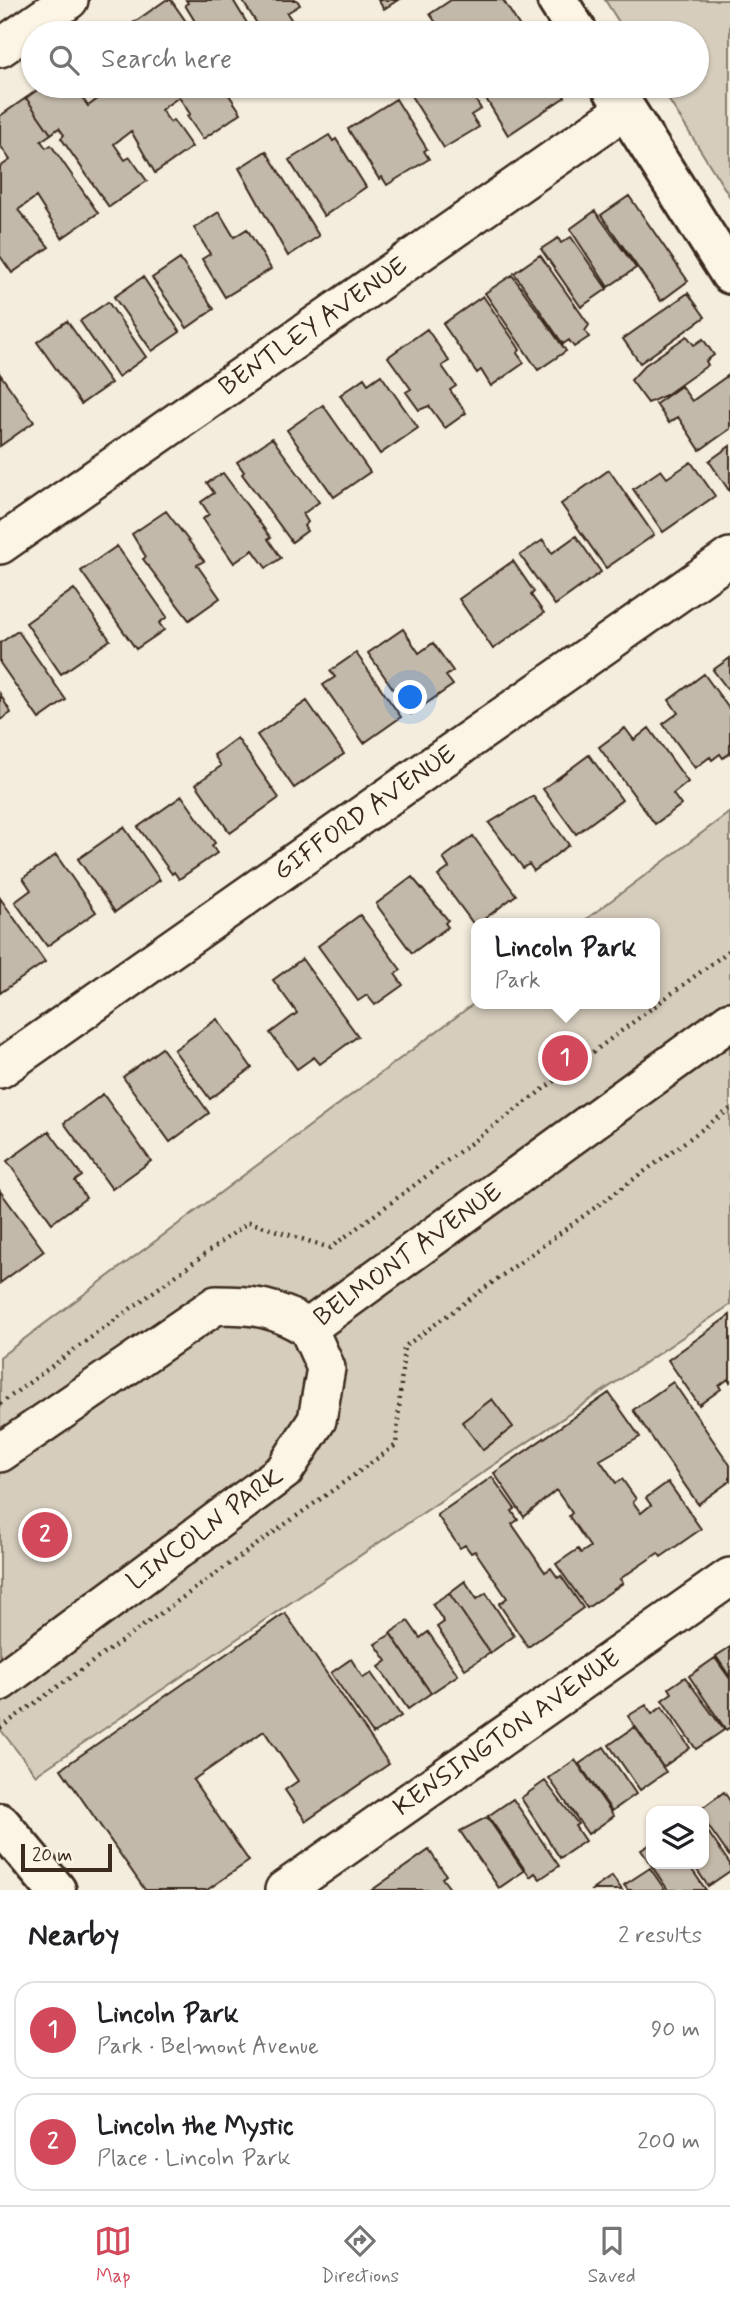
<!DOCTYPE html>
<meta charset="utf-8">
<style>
body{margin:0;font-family:Mynerve,sans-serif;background:#f2f2f2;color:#202124}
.controls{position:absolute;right:21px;bottom:21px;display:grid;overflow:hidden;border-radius:14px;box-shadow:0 2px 5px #0004}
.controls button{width:63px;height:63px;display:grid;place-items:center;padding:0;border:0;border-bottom:2px solid #e0e0e0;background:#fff;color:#202124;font:35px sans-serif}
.scale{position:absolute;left:21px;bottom:18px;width:91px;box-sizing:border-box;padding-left:7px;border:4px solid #3b2a1e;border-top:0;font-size:19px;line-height:24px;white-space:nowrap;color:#3b2a1e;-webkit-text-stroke:5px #fcf5e5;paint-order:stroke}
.you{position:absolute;left:411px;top:698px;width:24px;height:24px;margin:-18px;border:5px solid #fff;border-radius:50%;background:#1a73e8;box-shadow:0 0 0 10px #1a73e833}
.badge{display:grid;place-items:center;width:46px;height:46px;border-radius:50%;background:#d1495b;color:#fff;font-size:23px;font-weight:700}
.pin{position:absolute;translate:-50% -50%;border:4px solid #fff;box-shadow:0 2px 7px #0006}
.popup{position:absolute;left:471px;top:918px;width:189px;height:91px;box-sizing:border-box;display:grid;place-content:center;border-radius:14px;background:#fff;filter:drop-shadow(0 2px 5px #0005);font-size:23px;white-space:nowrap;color:#757577}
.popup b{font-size:26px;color:#202124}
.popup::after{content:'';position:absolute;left:50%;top:100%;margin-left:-14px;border:14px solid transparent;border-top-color:#fff}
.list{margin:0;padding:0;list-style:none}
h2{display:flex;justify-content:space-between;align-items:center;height:91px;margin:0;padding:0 28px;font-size:30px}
h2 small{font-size:23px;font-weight:400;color:#757577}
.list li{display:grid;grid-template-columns:46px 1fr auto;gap:21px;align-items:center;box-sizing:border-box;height:98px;margin:0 14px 14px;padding:0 14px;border:2px solid #e0e0e0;border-radius:21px}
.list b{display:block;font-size:26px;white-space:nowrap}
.list p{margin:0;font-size:23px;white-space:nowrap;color:#757577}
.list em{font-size:23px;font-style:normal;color:#757577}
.icon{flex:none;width:38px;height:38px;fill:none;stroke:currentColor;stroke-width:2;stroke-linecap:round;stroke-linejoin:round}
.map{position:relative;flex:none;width:730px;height:1890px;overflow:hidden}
.search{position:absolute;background:#fff;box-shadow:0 2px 5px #0004;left:21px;right:21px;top:21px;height:77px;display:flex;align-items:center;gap:18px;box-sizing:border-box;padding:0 24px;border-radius:38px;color:#757577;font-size:26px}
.sheet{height:315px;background:#fff}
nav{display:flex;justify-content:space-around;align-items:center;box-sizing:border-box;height:98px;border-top:2px solid #e0e0e0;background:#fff;font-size:19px;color:#757577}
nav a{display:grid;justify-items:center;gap:4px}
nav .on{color:#d1495b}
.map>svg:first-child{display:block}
.green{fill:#d6cdbd;stroke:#887c6e;stroke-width:2}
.building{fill:#c3b9aa;stroke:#3b2a1e;stroke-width:2}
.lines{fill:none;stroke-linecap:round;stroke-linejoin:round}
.street-casing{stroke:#3b2a1e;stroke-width:42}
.secondary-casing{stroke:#3b2a1e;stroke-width:44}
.primary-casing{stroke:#3b2a1e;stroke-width:44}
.path{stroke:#3b2a1e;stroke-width:4.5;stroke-dasharray:2 5;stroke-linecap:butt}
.street{stroke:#fcf5e5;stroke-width:37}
.secondary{stroke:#fcf5e5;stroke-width:38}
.primary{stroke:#fcf5e5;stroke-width:38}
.labels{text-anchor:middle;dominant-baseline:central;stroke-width:7;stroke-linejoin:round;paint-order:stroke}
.street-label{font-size:26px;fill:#3b2a1e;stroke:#fcf5e5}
</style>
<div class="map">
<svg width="730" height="1890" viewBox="0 0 730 1890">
<rect width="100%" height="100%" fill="#f4eddd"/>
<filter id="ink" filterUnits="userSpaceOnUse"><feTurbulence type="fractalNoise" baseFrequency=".0143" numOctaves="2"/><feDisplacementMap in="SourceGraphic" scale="14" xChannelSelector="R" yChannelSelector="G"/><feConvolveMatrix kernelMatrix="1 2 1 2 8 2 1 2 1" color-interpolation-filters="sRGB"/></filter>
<g filter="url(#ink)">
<path class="green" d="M605 0H730V197L660 86H697V33H626Z
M730 812V1305L36 1775 0 1729V1357L476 1002 654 1004V923H581Z"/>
<path class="building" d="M166 0H171L194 33H140L133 23Z
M186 0H233L253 33H202L185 5 188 3Z
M242 0H297L300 5 287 13 300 33H263Z
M378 0H398L384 9Z
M451 0H503L524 33H443L430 14Z
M43 86H74L88 106 103 95 97 86H223L241 113 203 139 187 116 190 114 179 97 161 110 170 122 173 120 192 147 155 173 131 131 114 144 125 160 130 157 147 181 109 207 61 138 64 135 59 128 51 134 26 98Z
M417 86H467L481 109 471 115 479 127 444 148 408 91Z
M491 86H558L565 97 508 135 482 92Z
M26 98 51 134 41 141 46 148 51 145 98 213 62 238 36 197 18 210 49 247 12 273 0 256V167L10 160 0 145V116Z
M396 99 427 149 424 151 429 159 387 185 382 177 379 179 348 129Z
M329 135 333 141 336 139 366 187 324 216 289 160Z
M266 151 319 236 288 256 239 168Z
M629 196 688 281 661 301 601 215Z
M595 211 636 268 608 287 570 229Z
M219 212 234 237 247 229 271 269 225 297 202 259 210 254 194 228Z
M571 237 607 289 581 307 541 249 558 238 561 243Z
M540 255 589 325 585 331 589 337 574 347 569 340 563 344 514 273Z
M180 259 214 309 187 328 152 278Z
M512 275 566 351 538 370 485 293Z
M143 277 180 332 152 351 114 297Z
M688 293 705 317 640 363 623 339Z
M483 296 517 345 520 350 517 353 524 363 491 386 481 370 477 373 443 324Z
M108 302 146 357 118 377 80 321Z
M67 321 111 383 81 404 37 342Z
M427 329 449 361 442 366 456 386 450 390 466 413 445 428 429 406 419 410 406 392 411 389 388 357Z
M687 336 694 345 703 339 714 355 706 361 708 365 666 395 648 403 631 380 645 365Z
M0 374 34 422 0 446Z
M730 374V429L700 450 678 417 669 423 656 404 681 386 692 401Z
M381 375 418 428 380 454 340 395 364 378 368 384Z
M323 405 370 472 334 497 287 430Z
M272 438 319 502 303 514 308 522 304 526 307 531 292 542 242 474 244 472 237 462Z
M730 446V492L709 461Z
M691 462 715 496 663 532 633 489 661 470 667 478Z
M609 470 654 535 606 568 561 504Z
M223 473 271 538 268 539 281 558 266 568 253 550 234 563 203 519 209 514 201 502 214 493 207 483Z
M166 511 204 561 197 565 220 598 189 620 143 559 146 557 132 534Z
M576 536 601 572 555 605 520 555 543 540 552 553Z
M117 546 167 617 159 623 164 630 136 649 81 571Z
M513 561 534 592 531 595 544 613 493 649 459 599Z
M74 589 110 640 61 674 26 623Z
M403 629 419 653 433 643 453 671 446 676 453 685 411 714 368 653Z
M18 631 66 700 39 719 0 663V643Z
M356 653 401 717 364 743 323 685 335 677 330 671Z
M730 658V692L713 670Z
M704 674 730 710V753L723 758 720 754 712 760 710 757 695 768 663 724 678 713 669 700Z
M0 694 11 713 0 720Z
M307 701 344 754 294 788 257 735Z
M625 728 634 740 649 728 688 782 673 794 681 805 655 824 599 747Z
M237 738 279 798 230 833 196 784 221 766 214 755Z
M589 755 622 800 576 834 543 789Z
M182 796 215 843 212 846 217 853 179 879 174 872 172 874 138 827Z
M533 796 569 845 534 871 529 864 523 868 489 823Z
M124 827 160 880 115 912 78 859Z
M473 836 516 895 475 926 438 876 449 868 443 858Z
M56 855 96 912 47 946 15 902 31 890 23 878Z
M412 877 448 920 445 923 448 927 412 953 376 904Z
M0 898 45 962 0 993Z
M360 915 401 970 395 974 403 985 375 1005 367 995 358 1001 318 946Z
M302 959 358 1036 320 1064 314 1057 297 1069 270 1033 297 1013 273 980Z
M217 1019 252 1068 210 1099 174 1050Z
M162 1048 209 1113 170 1142 123 1077Z
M103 1094 151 1161 112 1189 64 1123Z
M49 1131 82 1176 75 1181 86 1198 52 1223 7 1161Z
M0 1191 44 1251 0 1283Z
M730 1315V1383L728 1379 719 1386 721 1389 699 1405 668 1360Z
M673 1382 730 1465V1481L698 1504 633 1410Z
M609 1393 640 1437 600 1460 616 1483 622 1479 636 1499 633 1502 641 1513 651 1505 646 1498 668 1482 701 1529 661 1557 658 1553 620 1579 623 1583 587 1608 556 1564 578 1549 581 1553 590 1547 569 1516 572 1513 556 1490 524 1517 494 1473Z
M492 1399 513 1427 483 1450 462 1422Z
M492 1477 515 1509 512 1511 518 1520 512 1524 545 1572 551 1568 558 1578 561 1576 583 1608 528 1647 499 1604 507 1598 475 1551 471 1553 465 1545 460 1548 437 1515Z
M465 1581 477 1599 486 1593 514 1636 490 1653 449 1593Z
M449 1593 490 1653 465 1669 437 1627 444 1622 432 1604Z
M285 1613 389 1764 306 1821 285 1790 298 1781 264 1731 193 1780 249 1861 207 1890H145L61 1769Z
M408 1621 420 1638 428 1632 458 1675 431 1693 390 1633Z
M391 1634 431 1693 408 1709 379 1667 387 1661 375 1644Z
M730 1647V1677L716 1656Z
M715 1658 730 1679V1727L726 1730 689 1676Z
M351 1659 363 1678 371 1673 401 1716 373 1734 331 1673Z
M685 1677 724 1730 696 1749 662 1700 672 1693 669 1688Z
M646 1705 652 1714 662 1707 690 1748 663 1767 628 1716Z
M635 1727 666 1772 640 1790 609 1745Z
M604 1747 636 1794 612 1811 579 1764Z
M575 1760 614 1816 588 1834 549 1778Z
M545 1781 578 1824 575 1826 585 1841 560 1858 521 1798Z
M724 1792 730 1801V1857L704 1820V1811H698Z
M513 1799 559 1866 540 1879 535 1873 530 1877 488 1816Z
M487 1817 524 1871 499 1888 460 1831Z
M704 1826 730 1864V1871L708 1886 693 1864H704Z
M651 1844V1864H688L706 1890H668L641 1850Z
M429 1850 446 1875 442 1878 451 1890H372Z
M650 1868 665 1890H628L624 1885Z
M612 1876 622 1890H592Z"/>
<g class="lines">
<g class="street-casing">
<g id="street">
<path d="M0 48 69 0"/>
<path id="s1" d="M0 545 626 109"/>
<path id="s2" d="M0 1069 730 557"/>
<path id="s3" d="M308 1328 730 1021"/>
<path d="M0 1453 216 1305C254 1305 275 1307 308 1328"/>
<path id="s4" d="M0 1682 284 1471 317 1420 326 1368 308 1328"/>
<path id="s5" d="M284 1890 730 1577"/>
</g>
</g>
<g class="secondary-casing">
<path id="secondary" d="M557 0 578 33
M611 86 730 274"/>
</g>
<g class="primary-casing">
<path id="primary" d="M0 1823 56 1890"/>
</g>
<path class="path" d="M0 1404 249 1222 330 1248 730 950
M0 1728 396 1445 404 1347 730 1109"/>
<use href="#street" class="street"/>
<use href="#secondary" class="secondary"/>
<use href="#primary" class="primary"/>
</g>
</g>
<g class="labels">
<g class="street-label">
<text stroke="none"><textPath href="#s1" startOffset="382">BENTLEY AVENUE</textPath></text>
<text stroke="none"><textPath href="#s2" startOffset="446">GIFFORD AVENUE</textPath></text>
<text stroke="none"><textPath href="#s3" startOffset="124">BELMONT AVENUE</textPath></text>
<text stroke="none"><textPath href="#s4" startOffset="256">LINCOLN PARK</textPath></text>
<text stroke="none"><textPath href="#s5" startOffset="273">KENSINGTON AVENUE</textPath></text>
</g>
</g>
</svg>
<div class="controls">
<button><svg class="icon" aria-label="layers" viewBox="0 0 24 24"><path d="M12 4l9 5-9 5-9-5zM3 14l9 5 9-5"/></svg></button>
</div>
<div class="scale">20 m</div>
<div class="you"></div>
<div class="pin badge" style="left:565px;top:1058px">1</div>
<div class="popup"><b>Lincoln Park</b>Park</div>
<div class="pin badge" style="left:45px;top:1535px">2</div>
<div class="search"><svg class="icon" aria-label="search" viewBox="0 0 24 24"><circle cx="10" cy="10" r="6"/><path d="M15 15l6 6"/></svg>Search here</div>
</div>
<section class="sheet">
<h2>Nearby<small>2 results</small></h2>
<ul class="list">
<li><span class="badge">1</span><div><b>Lincoln Park</b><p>Park · Belmont Avenue</p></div><em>90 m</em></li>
<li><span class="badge">2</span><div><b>Lincoln the Mystic</b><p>Place · Lincoln Park</p></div><em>200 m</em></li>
</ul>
</section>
<nav>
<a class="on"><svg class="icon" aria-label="map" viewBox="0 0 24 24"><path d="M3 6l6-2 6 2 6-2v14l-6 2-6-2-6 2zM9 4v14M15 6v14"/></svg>Map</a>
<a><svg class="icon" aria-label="directions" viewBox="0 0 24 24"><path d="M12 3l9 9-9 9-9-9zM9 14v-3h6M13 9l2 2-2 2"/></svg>Directions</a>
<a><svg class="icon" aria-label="saved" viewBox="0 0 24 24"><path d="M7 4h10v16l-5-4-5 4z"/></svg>Saved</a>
</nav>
